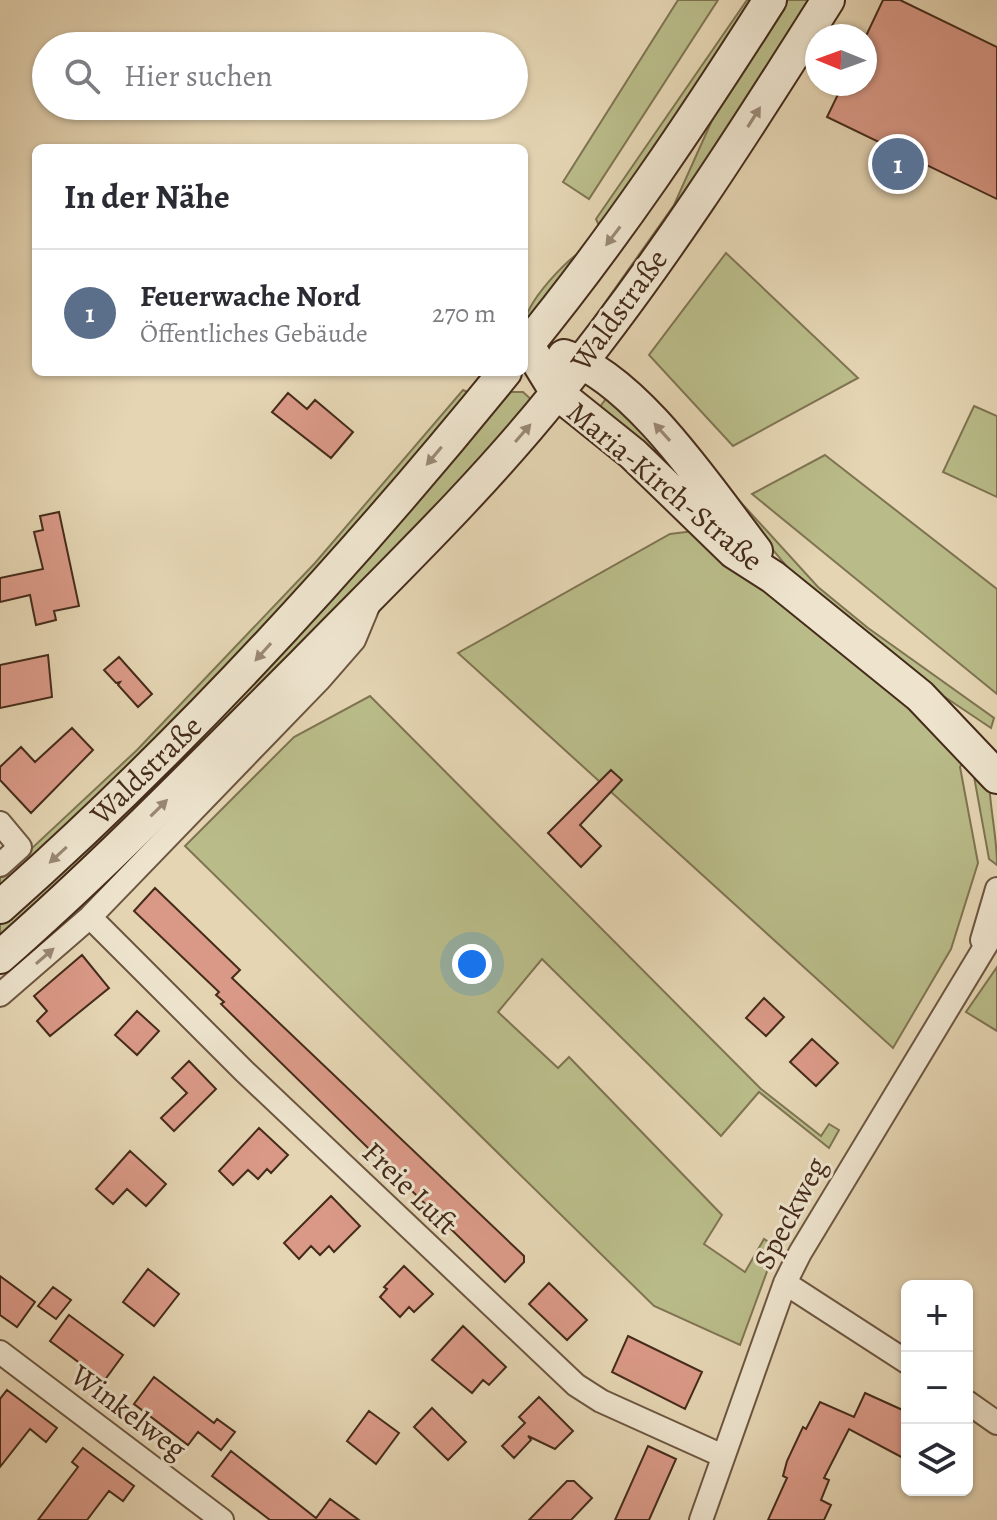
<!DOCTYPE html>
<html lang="de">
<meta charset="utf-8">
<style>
body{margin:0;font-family:Alegreya,serif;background:#f7f7f7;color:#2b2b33}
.controls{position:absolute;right:24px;bottom:24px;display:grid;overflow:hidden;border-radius:12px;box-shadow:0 2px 6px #0004}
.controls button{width:72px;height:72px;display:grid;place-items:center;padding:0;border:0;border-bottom:2px solid #e1e1e2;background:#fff;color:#2b2b33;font:40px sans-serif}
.compass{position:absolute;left:805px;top:24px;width:72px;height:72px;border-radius:50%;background:#fff;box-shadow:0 2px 6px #0004;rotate:271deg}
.you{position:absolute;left:472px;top:964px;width:28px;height:28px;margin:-20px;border:6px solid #fff;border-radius:50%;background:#1a73e8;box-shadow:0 0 0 12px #1a73e833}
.badge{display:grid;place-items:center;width:52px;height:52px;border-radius:50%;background:#ea580c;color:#fff;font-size:26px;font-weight:700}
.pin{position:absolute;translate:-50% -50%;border:4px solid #fff;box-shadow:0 2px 8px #0006}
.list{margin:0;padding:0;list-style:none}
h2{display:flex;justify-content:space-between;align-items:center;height:104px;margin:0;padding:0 32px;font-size:34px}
h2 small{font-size:26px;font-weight:400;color:#7c7c81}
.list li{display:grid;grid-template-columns:52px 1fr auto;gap:24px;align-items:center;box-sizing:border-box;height:128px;padding:0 32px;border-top:2px solid #e1e1e2}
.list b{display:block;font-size:30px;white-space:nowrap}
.list p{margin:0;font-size:26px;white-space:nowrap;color:#7c7c81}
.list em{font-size:26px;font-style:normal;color:#7c7c81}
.icon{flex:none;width:44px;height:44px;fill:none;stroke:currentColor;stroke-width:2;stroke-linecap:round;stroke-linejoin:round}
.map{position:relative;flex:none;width:997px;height:1520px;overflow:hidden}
.search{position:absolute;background:#fff;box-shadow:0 2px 6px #0004;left:32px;top:32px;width:496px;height:88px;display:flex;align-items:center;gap:20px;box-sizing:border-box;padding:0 28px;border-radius:44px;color:#7c7c81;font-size:30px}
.panel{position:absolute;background:#fff;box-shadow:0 2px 6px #0004;left:32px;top:144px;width:496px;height:232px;border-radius:12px}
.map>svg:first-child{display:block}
.green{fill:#b9bc89;stroke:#7f7452;stroke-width:2}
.building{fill:#da9987;stroke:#452b1a;stroke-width:2}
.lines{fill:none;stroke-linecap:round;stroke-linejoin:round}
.street-casing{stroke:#6d5640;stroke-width:26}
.secondary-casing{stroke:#452b1a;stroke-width:36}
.street{stroke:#eee4ce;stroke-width:22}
.secondary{stroke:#eee4ce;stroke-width:32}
.oneway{fill:#9a8874}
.labels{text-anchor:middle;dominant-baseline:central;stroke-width:6;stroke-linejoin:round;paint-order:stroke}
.street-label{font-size:30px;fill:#452b1a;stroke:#eee4ce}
</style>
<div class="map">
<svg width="997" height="1520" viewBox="0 0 997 1520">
<rect width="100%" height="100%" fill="#e5d5b3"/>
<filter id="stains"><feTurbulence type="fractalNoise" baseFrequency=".0025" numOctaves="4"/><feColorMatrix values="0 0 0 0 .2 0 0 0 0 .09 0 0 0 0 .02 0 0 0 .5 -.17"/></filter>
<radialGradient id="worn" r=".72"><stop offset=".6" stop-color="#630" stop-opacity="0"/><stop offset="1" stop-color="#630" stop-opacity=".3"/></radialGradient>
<path class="green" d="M678 0H718L589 199 563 182Z
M747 0H757L600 228 596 219Z
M785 0H813L676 218 573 348 674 205 718 107Z
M590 245 524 328C524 302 568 258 590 245Z
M726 253 858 378 733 446 649 355Z
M463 390 472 394 324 571 141 759 0 892V878L137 750 315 563Z
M511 392H523L534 402 476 471 156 799 0 940V922Z
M608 396 694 486 687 493 596 412Z
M974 406 997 416V497L943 472Z
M825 455 997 589V694L752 494Z
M735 496 818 587 868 628 994 718 991 728 918 679 798 580 729 497Z
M694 531 967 756 960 767 978 863 951 949 893 1048 458 653 670 534Z
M370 696 761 1089 821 1136 829 1124 839 1130 829 1148 759 1092 721 1136 542 959 498 1012 558 1068 569 1057 722 1215 704 1244 745 1272 764 1239 776 1247 740 1345 654 1306 185 846 294 737Z
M973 771 989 780C990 810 997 836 997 865L989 859Z
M997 967V1031L966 1012Z"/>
<path class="building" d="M883 0H900L997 47V199L827 117 843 84H865V38Z
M288 393 307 409 315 400 353 432 331 458 272 412Z
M59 512 79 606 54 611 56 620 36 625 30 595 0 602V578L43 569 34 532 43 530 40 516Z
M48 655 52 697 0 708V665Z
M119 657 152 694 138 707 118 685 120 682 116 683 104 670Z
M72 728 93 750 31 813 0 780V767L21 747 35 762Z
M611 770 622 780 580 825 601 846 581 867 548 833Z
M155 888 240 970 232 978 524 1256V1262L505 1282 221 1004 224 1002 216 995 219 992 134 911Z
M82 955 109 988 50 1036 37 1021 47 1011 34 996Z
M764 998 784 1017 766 1036 746 1018Z
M137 1011 159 1031 137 1055 115 1035Z
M812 1039 838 1063 816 1086 790 1062Z
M189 1061 216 1089 174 1131 161 1118 187 1093 172 1078Z
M259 1128 288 1155 271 1173 267 1169 258 1179 248 1170 233 1185 219 1171Z
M130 1151 166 1184 146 1206 127 1189 113 1204 96 1189Z
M331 1196 360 1226 334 1252 329 1246 320 1255 311 1246 299 1259 284 1243Z
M404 1266 433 1294 414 1312 409 1307 400 1317 380 1297 387 1289 384 1287Z
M148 1269 179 1294 154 1326 123 1302Z
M0 1276 35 1302 17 1327 0 1315Z
M549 1283 587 1320 567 1340 529 1304Z
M53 1287 71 1300 56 1319 38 1306Z
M69 1315 123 1355 104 1381 50 1341Z
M463 1326 506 1367 489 1385 483 1380 472 1393 432 1360Z
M628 1336 702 1372 685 1409 612 1372Z
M154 1377 214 1423 217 1419 235 1432 221 1450 198 1432 188 1445 134 1404Z
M7 1390 57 1428 46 1442 30 1429 0 1467V1399Z
M865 1393 907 1412V1460L849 1429 824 1478 829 1480 821 1500 831 1505 824 1520H768L787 1478 783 1476 787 1461 803 1427 806 1429 820 1402 854 1417Z
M539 1397 573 1431 555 1449 528 1436 531 1440 514 1458 502 1446 525 1423 519 1417Z
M432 1408 466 1442 448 1460 414 1427Z
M369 1411 399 1433 376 1464 347 1441Z
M648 1446 676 1459 649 1520H615Z
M83 1448 134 1486 123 1501 109 1491 87 1520H38L78 1467 72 1462Z
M231 1451 316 1518 330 1499 359 1520H270L212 1476Z
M567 1481H574L592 1498 571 1520H529Z"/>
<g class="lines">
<g class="street-casing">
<path id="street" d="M0 823 20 847 0 865
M90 917 244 1071 576 1385 601 1401 723 1456
M982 940 997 889
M0 995 90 917 320 679 354 640 369 604
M785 1283 907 1362
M0 1352 222 1520
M967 1402 997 1423
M701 1520 785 1283 800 1253 997 927"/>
</g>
<g class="secondary-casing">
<path id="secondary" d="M527 344 557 393 633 454 734 552 773 577 920 696 997 777
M524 349C615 238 693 121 770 0
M564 356C635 377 711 493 756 551
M0 907C184 744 350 563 505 372
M0 957C106 864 204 763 303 664 389 576 479 490 556 394 657 270 743 135 828 0"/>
</g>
<use href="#street" class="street"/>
<use href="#secondary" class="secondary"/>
</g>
<defs><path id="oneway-solid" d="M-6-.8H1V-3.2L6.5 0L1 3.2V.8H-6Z" transform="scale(2)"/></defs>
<g class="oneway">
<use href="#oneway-solid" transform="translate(754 117) rotate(-58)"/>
<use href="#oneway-solid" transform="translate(613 236) rotate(127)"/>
<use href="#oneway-solid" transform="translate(662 432) rotate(-132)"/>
<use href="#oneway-solid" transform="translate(523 433) rotate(-49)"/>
<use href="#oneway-solid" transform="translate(434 456) rotate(130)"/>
<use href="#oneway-solid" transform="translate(263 652) rotate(132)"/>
<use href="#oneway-solid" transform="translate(159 808) rotate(-45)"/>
<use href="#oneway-solid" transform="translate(58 855) rotate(137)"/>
<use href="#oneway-solid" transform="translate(45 956) rotate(-41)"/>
</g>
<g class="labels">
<g class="street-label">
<text transform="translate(619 310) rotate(-54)">Waldstraße</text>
<text transform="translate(665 486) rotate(40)">Maria-Kirch-Straße</text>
<text transform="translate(146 770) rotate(-44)">Waldstraße</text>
<text transform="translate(410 1188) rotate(44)">Freie Luft</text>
<text transform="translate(790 1213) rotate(-62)">Speckweg</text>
<text transform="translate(129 1412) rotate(37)">Winkelweg</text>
</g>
</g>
<rect width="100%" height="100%" filter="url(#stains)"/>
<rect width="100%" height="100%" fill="url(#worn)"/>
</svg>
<div class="controls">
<button>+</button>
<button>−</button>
<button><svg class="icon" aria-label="layers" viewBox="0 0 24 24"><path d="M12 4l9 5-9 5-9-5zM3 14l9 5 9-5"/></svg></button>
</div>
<svg class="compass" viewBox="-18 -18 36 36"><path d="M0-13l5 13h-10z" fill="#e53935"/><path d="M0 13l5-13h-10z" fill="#7c7c81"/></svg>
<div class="you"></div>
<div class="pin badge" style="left:898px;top:164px;background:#5c6f8a">1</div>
<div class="search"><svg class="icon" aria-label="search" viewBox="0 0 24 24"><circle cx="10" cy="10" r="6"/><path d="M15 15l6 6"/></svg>Hier suchen</div>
<section class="panel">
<h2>In der Nähe<small></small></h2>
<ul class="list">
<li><span class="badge" style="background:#5c6f8a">1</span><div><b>Feuerwache Nord</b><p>Öffentliches Gebäude</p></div><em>270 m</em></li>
</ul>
</section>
</div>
